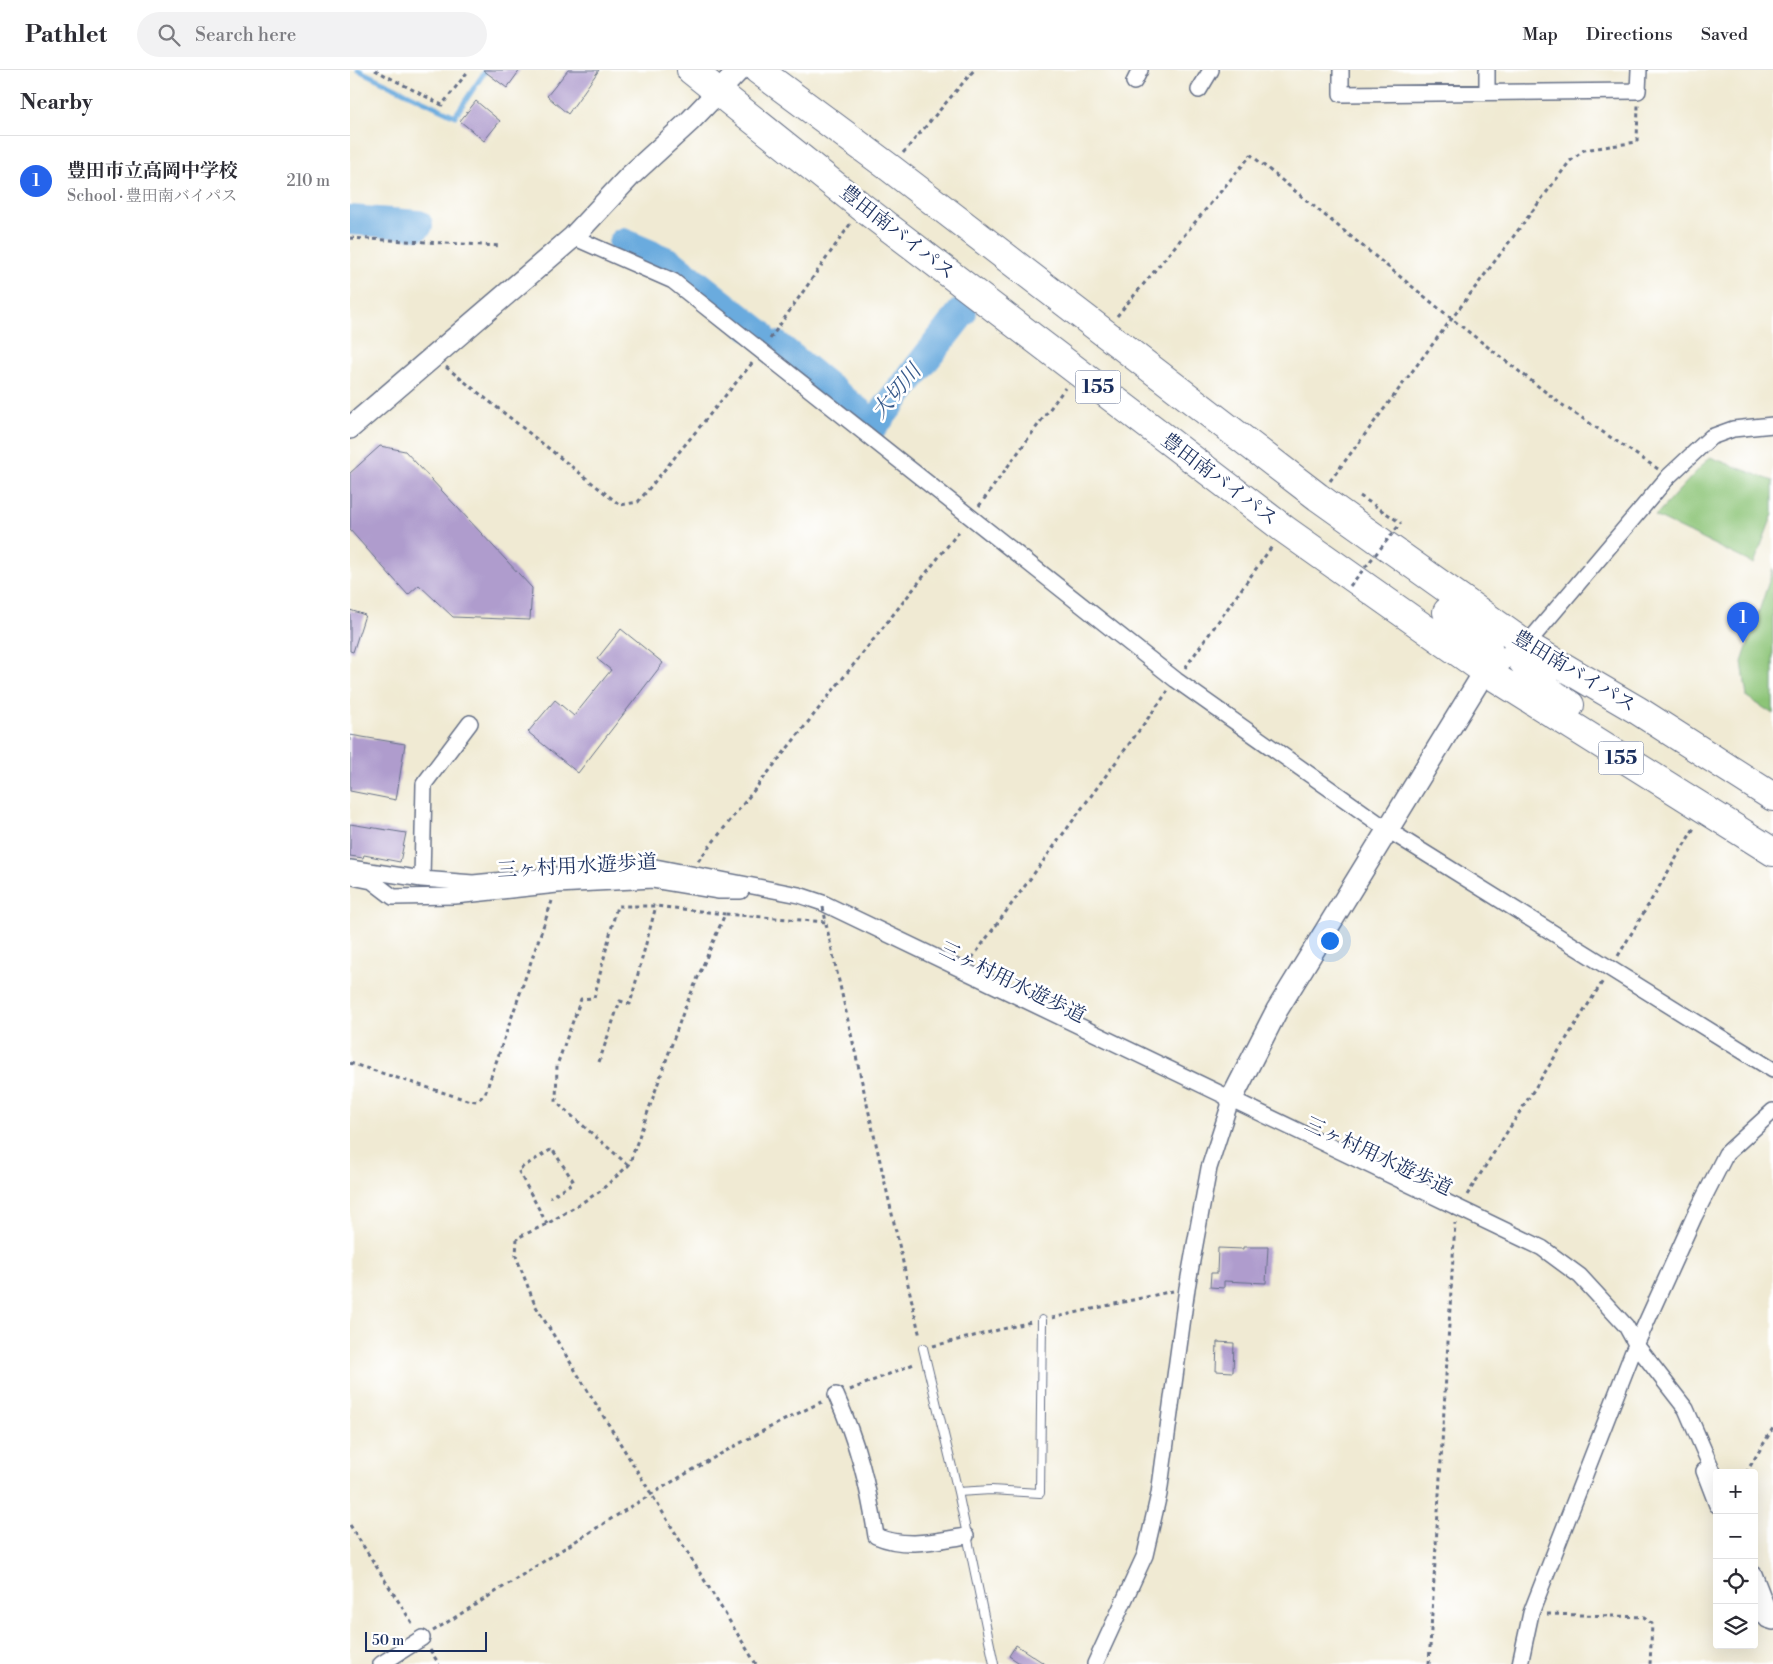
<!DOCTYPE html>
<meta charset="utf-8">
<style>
body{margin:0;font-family:"Libre Bodoni","Noto Serif JP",serif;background:#f2f2f3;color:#2b2b33}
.controls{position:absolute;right:15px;bottom:15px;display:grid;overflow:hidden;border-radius:5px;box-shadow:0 5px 20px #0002}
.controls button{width:45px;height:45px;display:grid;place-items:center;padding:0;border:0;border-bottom:1px solid #e1e1e2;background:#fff;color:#2b2b33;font:25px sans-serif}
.scale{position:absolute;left:15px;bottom:12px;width:122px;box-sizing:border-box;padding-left:5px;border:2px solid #1b2f5e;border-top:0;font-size:14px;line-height:18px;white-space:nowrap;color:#1b2f5e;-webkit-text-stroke:4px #fff;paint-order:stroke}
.you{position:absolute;left:979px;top:870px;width:18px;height:18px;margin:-12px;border:4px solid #fff;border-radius:50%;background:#1a73e8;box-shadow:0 0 0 8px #1a73e833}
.badge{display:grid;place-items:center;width:32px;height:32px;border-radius:50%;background:#2563eb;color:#fff;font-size:16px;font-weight:700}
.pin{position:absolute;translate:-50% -41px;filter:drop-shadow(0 1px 2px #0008)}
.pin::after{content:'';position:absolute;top:26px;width:18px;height:15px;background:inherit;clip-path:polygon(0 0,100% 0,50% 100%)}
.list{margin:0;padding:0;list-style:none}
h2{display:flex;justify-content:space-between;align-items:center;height:65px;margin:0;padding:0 20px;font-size:21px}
h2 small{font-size:16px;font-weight:400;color:#7c7c81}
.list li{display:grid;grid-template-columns:32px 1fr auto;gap:15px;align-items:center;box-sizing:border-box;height:90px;padding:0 20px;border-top:1px solid #e1e1e2}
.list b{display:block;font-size:19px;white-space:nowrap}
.list p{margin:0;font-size:16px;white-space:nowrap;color:#7c7c81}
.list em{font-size:16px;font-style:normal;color:#7c7c81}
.icon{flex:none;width:28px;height:28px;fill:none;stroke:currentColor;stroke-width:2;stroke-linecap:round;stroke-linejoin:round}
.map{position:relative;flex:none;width:1423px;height:1594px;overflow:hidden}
header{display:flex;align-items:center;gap:30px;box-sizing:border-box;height:70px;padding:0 25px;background:#fff;border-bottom:1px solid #e1e1e2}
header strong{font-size:24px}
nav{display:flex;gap:28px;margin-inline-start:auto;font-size:18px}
.search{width:350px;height:45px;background:#f2f2f3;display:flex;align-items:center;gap:12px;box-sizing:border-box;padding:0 18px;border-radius:28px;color:#7c7c81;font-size:19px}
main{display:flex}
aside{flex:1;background:#fff}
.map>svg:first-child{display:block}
.green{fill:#8cc477;stroke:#547a6a}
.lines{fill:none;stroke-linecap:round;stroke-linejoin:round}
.stream{stroke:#6aabde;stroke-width:5}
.river{stroke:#6aabde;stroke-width:30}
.building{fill:#af9ccd}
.lane-casing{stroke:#667087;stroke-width:10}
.street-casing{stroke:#667087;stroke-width:18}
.secondary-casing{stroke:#667087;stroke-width:24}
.highway-casing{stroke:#667087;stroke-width:30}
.path{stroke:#667087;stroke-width:3;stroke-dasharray:4 4;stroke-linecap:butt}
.lane{stroke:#fff;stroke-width:8}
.street{stroke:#fff;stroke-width:15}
.secondary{stroke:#fff;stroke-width:21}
.highway{stroke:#fff;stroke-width:28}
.path-bridge{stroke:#667087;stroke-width:3;stroke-dasharray:4 4;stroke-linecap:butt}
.labels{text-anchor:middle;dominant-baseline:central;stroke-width:5;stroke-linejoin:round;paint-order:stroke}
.shield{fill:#fff;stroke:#5f6d8e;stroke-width:1}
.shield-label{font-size:19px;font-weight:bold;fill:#1b2f5e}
.street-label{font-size:20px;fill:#1b2f5e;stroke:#fff}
.water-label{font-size:21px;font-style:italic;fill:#375a8b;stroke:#fff}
</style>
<header>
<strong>Pathlet</strong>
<div class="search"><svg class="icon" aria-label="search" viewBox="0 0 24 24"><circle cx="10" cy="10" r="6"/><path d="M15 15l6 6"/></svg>Search here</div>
<nav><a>Map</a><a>Directions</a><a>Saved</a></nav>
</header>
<main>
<aside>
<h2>Nearby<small></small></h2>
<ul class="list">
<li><span class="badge">1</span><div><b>豊田市立高岡中学校</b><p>School · 豊田南バイパス</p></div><em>210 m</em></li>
</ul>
</aside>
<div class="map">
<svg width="1423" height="1594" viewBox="0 0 1423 1594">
<rect width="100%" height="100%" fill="#fff"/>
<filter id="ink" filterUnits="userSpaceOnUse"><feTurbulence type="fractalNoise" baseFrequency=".02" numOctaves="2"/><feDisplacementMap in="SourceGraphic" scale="10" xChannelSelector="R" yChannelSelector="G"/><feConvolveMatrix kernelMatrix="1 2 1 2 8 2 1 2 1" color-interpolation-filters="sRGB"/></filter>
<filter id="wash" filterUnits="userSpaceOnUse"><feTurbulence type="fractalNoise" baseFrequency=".0096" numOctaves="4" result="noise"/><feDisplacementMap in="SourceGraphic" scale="20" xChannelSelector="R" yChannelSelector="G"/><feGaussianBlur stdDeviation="1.12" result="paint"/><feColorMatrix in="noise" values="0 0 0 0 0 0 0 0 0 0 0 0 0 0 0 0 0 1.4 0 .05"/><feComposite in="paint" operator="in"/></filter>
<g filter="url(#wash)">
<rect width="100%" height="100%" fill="#f0ead3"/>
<path class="green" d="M1360 387 1423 411V444L1404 494 1305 446Z
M1423 499V644L1397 627 1392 592Z"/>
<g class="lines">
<path class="stream" d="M8 0 105 46 136 0"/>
<path class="river" d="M0 150 68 155
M273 173 320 193 410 264
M427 276 524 355 612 242"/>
</g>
<g id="blocks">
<path class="building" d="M133 0H170L157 18Z
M218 0H249L218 44 197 26Z
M126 31 150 51 134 71 110 51Z
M30 376 55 381 182 518 180 550 103 547 69 515 58 525 0 460V403Z
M0 540 15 545 3 582 0 581Z
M271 559 313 593 228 703 178 662 205 630 224 646 261 600 247 589Z
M0 665 55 674 46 730 0 721Z
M0 754 56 763 50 792 14 785 13 788 0 786Z
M893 1177H918L916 1213 874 1211V1218L860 1217 861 1203H867L868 1178 893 1179Z
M867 1272 884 1273 883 1302 866 1301Z
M666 1575 695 1594H671L659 1586Z"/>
</g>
</g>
<g filter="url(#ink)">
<use href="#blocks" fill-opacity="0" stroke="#667087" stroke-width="1"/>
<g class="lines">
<g class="lane-casing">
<path id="lane" d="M573 1278 608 1422 644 1594
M608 1422 641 1420 690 1423 692 1250"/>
</g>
<g class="street-casing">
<path id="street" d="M991 0V24L1288 21 1289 0
M784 12 790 0
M849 20 861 0
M1137 21V0
M223 167 323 211 826 610 1038 760 1423 1000
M1176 575 1319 406 1361 367 1383 359 1423 355
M0 798 72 809 123 813 300 796 449 825 473 833 1192 1178 1230 1206 1276 1256 1287 1276 1336 1339 1367 1411
M7 808 22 811 43 827 105 826 207 815 303 810 369 821H391
M72 809 74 714 120 653
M486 1325C508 1374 518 1414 526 1466 556 1479 585 1471 616 1466
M1354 1401 1367 1435
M1404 1504 1416 1535 1423 1540
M1404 1534 1417 1550 1423 1552
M31 1594 72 1568
M745 1594 795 1485 809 1424 837 1218 859 1098 881 1030
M1170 1594 1181 1543 1282 1284 1344 1147 1376 1084 1423 1041"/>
</g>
<g class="secondary-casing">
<path id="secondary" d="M0 358 223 167 280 106 340 51 389 0
M881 1030 927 940 1135 601 1146 593"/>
</g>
<g class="highway-casing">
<path id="highway" d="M341 0 512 137 934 459 1135 601 1423 782
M408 0 540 98 968 427 1176 575 1287 640 1423 727
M1097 542 1127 563 1146 593
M1166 583 1192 616 1220 635"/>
</g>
<path class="path" d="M25 0 92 35 119 0
M553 83 624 0
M0 168 151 176
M767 246 901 85 1102 249 1211 334 1308 399
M420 269 501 153
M96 297 270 435 288 432 403 292
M980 411 1220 91 1234 80 1287 72 1288 35
M1010 426 1051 453
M629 436 715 318
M835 598 923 475
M348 791 611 459
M476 854 570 1267
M1268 886 1344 758
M622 888 818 621
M249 992 270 931 280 934 306 836
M0 993 117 1030 127 1031 135 1024 202 831
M278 1095 206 1032 207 995 231 929 244 928 267 836H306L375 844
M1117 1125 1253 911
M197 1154 168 1100 202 1079 224 1112 200 1127
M702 1248 823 1221
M583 1276 681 1252
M500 1320 566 1293
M1396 1403 1423 1358
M0 1455 64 1556
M1197 1544 1294 1547 1302 1554 1300 1594
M83 1561C210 1483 339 1393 474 1331
M80 1580 89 1594
M406 1594 185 1235 166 1186 167 1168 197 1154 249 1122 279 1095 334 940 375 844 476 852
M1079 1594 1105 1153"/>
<use href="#lane" class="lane"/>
<use href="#street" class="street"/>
<use href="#secondary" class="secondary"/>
<use href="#highway" class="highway"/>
<path class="path-bridge" d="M1000 516 1051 453
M473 837 476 852"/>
</g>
</g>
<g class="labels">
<g class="shield">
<rect x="725.5" y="300.5" width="45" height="33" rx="4"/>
<rect x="1248.5" y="671.5" width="45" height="33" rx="4"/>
</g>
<g class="shield-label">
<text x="748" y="317">155</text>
<text x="1271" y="688">155</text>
</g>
<g class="street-label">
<text transform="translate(547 163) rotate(38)">豊田南バイパス</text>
<text transform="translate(869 410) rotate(37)">豊田南バイパス</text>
<text transform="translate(1224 602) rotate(31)">豊田南バイパス</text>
<text transform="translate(227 797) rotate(-3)">三ヶ村用水遊歩道</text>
<text transform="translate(662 913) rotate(26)">三ヶ村用水遊歩道</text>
<text transform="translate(1028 1087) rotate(25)">三ヶ村用水遊歩道</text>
</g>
<g class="water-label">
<text transform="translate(547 322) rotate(-50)">大切川</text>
</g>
</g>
</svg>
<div class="controls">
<button>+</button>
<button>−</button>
<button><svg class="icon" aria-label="locate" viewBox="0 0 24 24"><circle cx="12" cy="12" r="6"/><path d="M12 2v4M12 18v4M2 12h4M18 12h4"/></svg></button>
<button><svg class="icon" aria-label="layers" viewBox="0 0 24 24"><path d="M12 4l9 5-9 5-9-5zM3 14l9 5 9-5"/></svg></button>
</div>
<div class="scale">50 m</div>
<div class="you"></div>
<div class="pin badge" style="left:1393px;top:573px">1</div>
</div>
</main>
